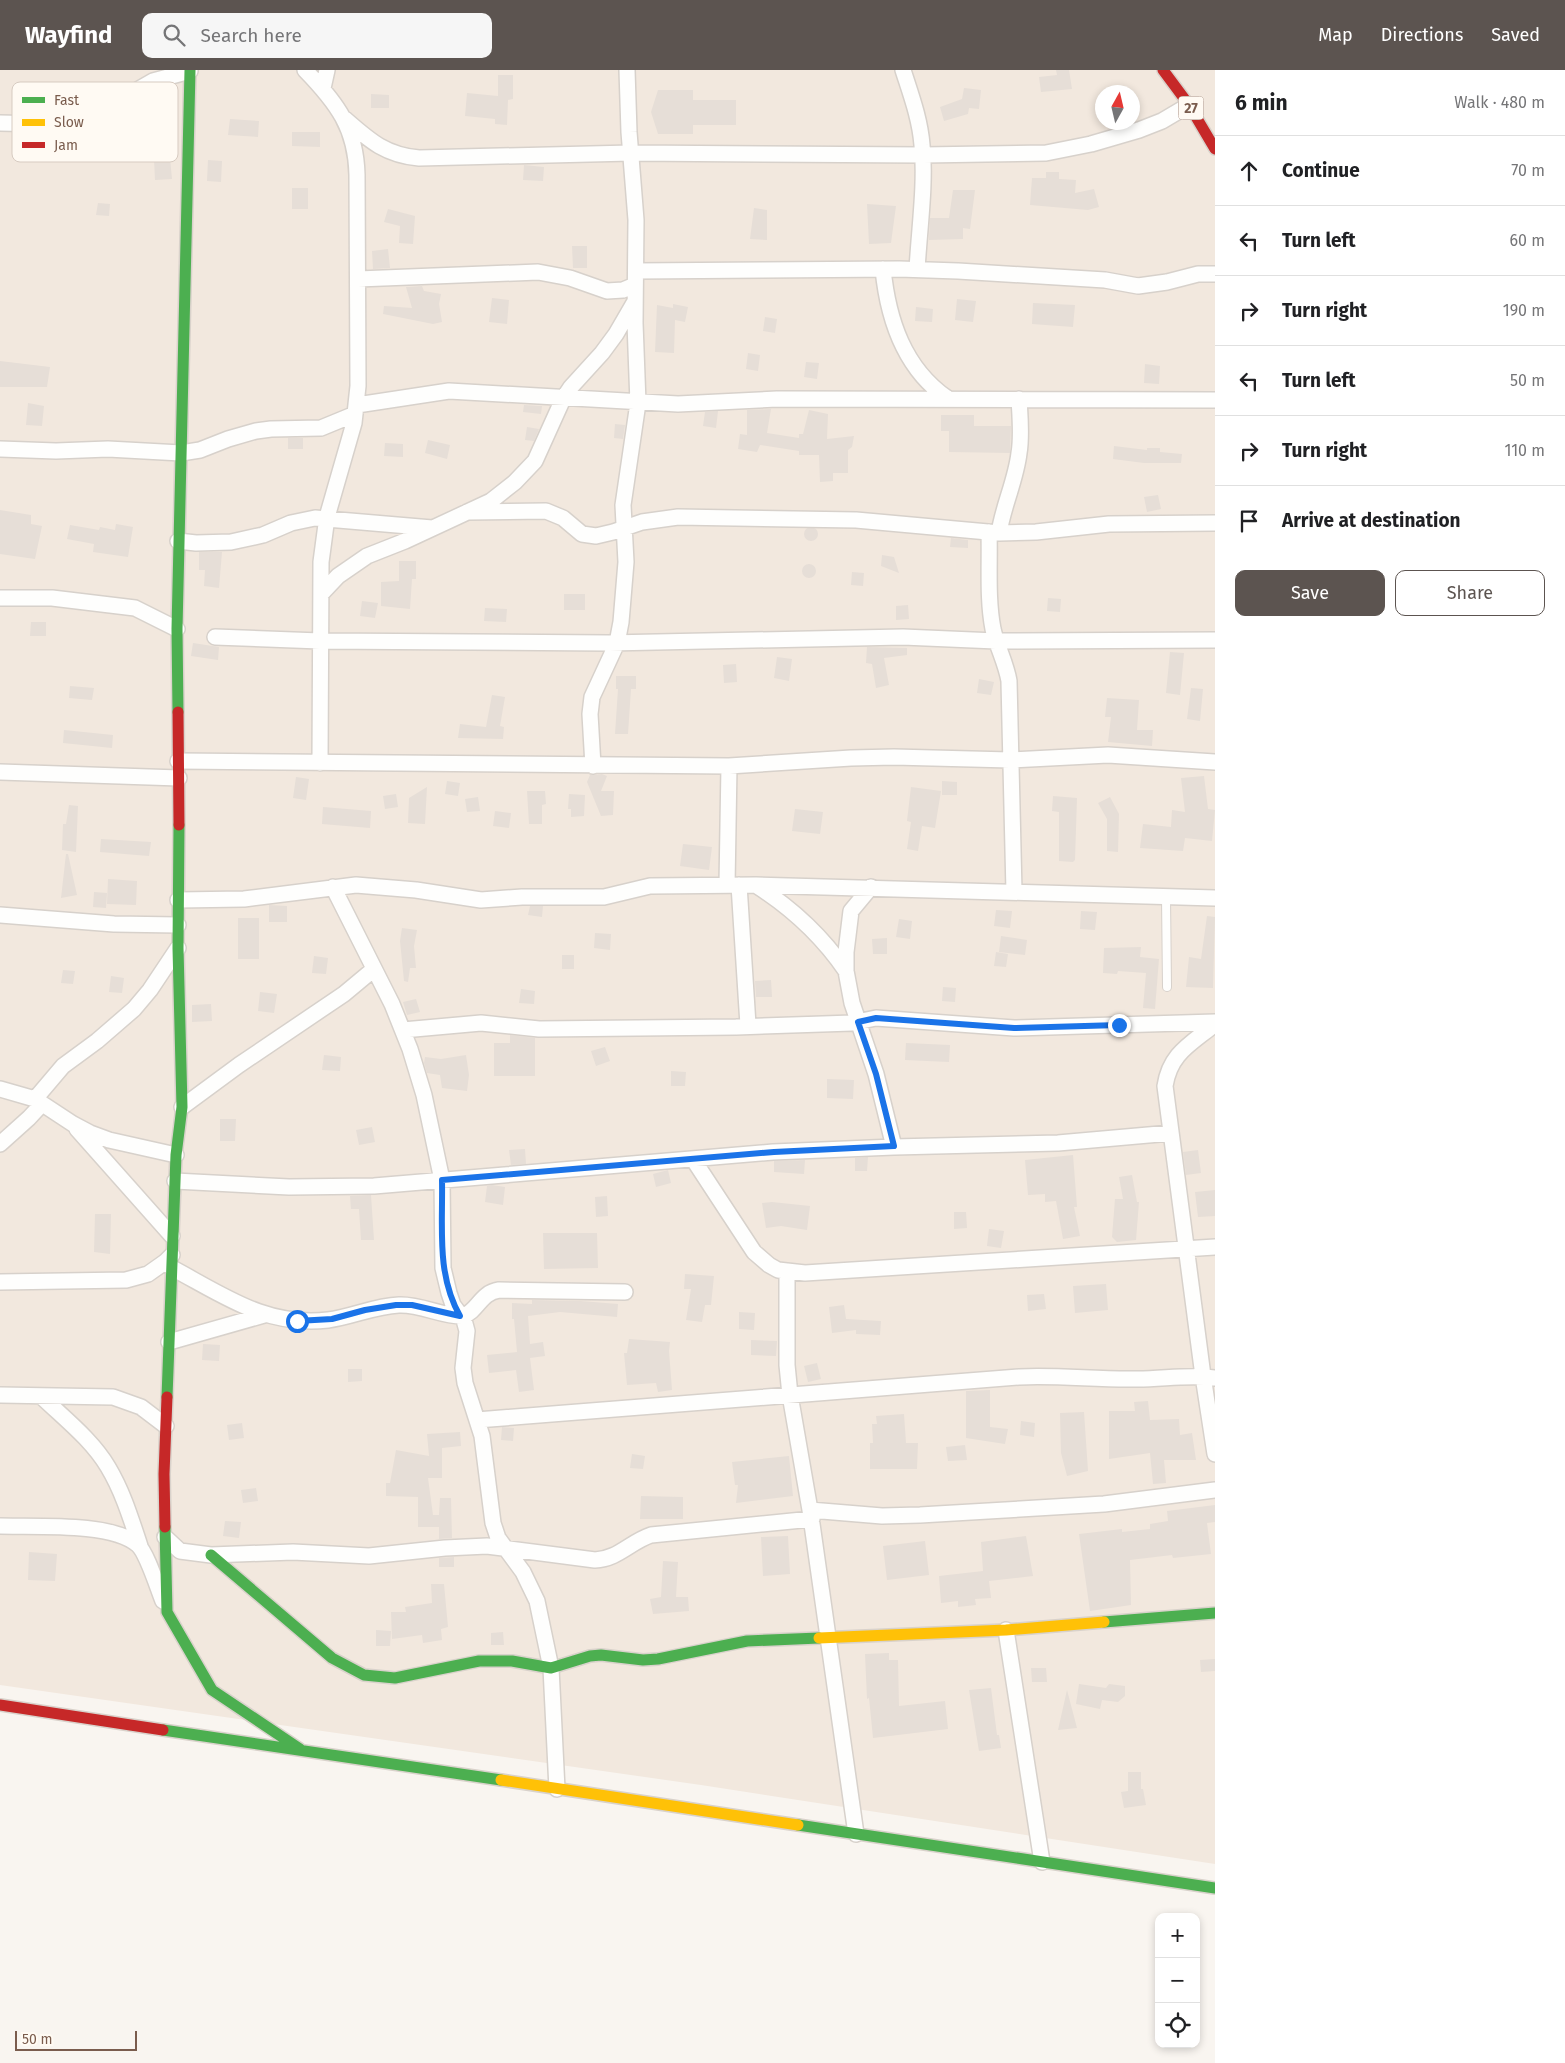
<!DOCTYPE html>
<meta charset="utf-8">
<style>
body{margin:0;font-family:"Fira Sans",sans-serif;background:#f6f6f6;color:#202124}
.controls{position:absolute;right:15px;bottom:15px;display:grid;overflow:hidden;border-radius:10px;box-shadow:0 2px 8px #0003}
.controls button{width:45px;height:45px;display:grid;place-items:center;padding:0;border:0;border-bottom:1px solid #e0e0e0;background:#fff;color:#202124;font:25px sans-serif}
.compass{position:absolute;left:1095px;top:15px;width:45px;height:45px;border-radius:50%;background:#fff;box-shadow:0 2px 8px #0003;rotate:8deg}
.scale{position:absolute;left:15px;bottom:12px;width:122px;box-sizing:border-box;padding-left:5px;border:2px solid #7a5c4d;border-top:0;font-size:14px;line-height:18px;white-space:nowrap;color:#7a5c4d;-webkit-text-stroke:4px #fffaf3;paint-order:stroke}
.stop{position:absolute;width:15px;height:15px;margin:-11px;border:4px solid #1a73e8;border-radius:50%;background:#fff}
.stop.end{background:#1a73e8;border-color:#fff;box-shadow:0 1px 5px #0008}
.list{margin:0;padding:0;list-style:none}
h2{display:flex;justify-content:space-between;align-items:center;height:65px;margin:0;padding:0 20px;font-size:21px}
h2 small{font-size:16px;font-weight:400;color:#757577}
.list li{display:grid;grid-template-columns:32px 1fr auto;gap:15px;align-items:center;box-sizing:border-box;height:70px;padding:0 20px;border-top:1px solid #e0e0e0}
.list b{display:block;font-size:19px;white-space:nowrap}
.list em{font-size:16px;font-style:normal;color:#757577}
.actions{display:flex;gap:10px;padding:15px 20px}
.actions a{flex:1;padding:11px 0;border:1px solid #5c5450;border-radius:10px;text-align:center;font-size:18px;color:#5c5450}
.actions .main{background:#5c5450;color:#fff}
.icon{flex:none;width:28px;height:28px;fill:none;stroke:currentColor;stroke-width:2;stroke-linecap:round;stroke-linejoin:round}
.map{position:relative;flex:none;width:1215px;height:1993px;overflow:hidden}
header{display:flex;align-items:center;gap:30px;box-sizing:border-box;height:70px;padding:0 25px;background:#5c5450;color:#fff}
header strong{font-size:24px}
nav{display:flex;gap:28px;margin-inline-start:auto;font-size:18px}
.search{width:350px;height:45px;background:#f6f6f6;display:flex;align-items:center;gap:12px;box-sizing:border-box;padding:0 18px;border-radius:10px;color:#757577;font-size:19px}
main{display:flex}
aside{flex:1;background:#fff}
.map>svg:first-child{display:block}
.residential{fill:#f2e8de;fill-rule:evenodd}
.building{fill:#e6ded7}
.lines{fill:none;stroke-linecap:round;stroke-linejoin:round}
.lane-casing{stroke:#d7d1cb;stroke-width:10}
.street-casing{stroke:#d7d1cb;stroke-width:18}
.fast-casing{stroke:#d9d2cb;stroke-width:14}
.slow-casing{stroke:#d9d2cb;stroke-width:14}
.jam-casing{stroke:#d9d2cb;stroke-width:14}
.lane{stroke:#fefefd;stroke-width:8}
.street{stroke:#fefefd;stroke-width:15}
.fast{stroke:#4caf50;stroke-width:11}
.slow{stroke:#ffc107;stroke-width:11}
.jam{stroke:#c62828;stroke-width:11}
.route{stroke:#1a73e8;stroke-width:6}
.labels{text-anchor:middle;dominant-baseline:central;stroke-width:4.5;stroke-linejoin:round;paint-order:stroke}
.shield{fill:#fffaf3;stroke:#a28b7f;stroke-width:1}
.shield-label{font-size:14px;font-weight:bold;fill:#7a5c4d}
.key{fill:#fffaf3;stroke:#d7cbc1;stroke-width:1}
.key-label{font-size:14px;fill:#7a5c4d}
</style>
<header>
<strong>Wayfind</strong>
<div class="search"><svg class="icon" aria-label="search" viewBox="0 0 24 24"><circle cx="10" cy="10" r="6"/><path d="M15 15l6 6"/></svg>Search here</div>
<nav><a>Map</a><a>Directions</a><a>Saved</a></nav>
</header>
<main>
<div class="map">
<svg width="1215" height="1993" viewBox="0 0 1215 1993">
<rect width="100%" height="100%" fill="#f9f5f0"/>
<path class="residential" d="M0 0H1215V1794L701 1715 0 1615ZM1102 22H1132V52H1102Z"/>
<path class="building" d="M1056 0H1069L1072 19 1041 22 1039 7 1057 5Z
M498 5H513V29L508 30 507 55 495 54V49L465 46 467 23 498 26Z
M964 18 981 20 979 39 969 38 968 44 944 51 940 37 962 29Z
M658 20H693V30H736V55H693V64H658L651 42Z
M371 24 389 25V38H371Z
M230 49 259 51 258 67 228 65Z
M292 62H320V77L292 76Z
M170 88 172 109 155 110 154 89Z
M208 90 222 91 221 112 207 111Z
M524 95 544 97 543 111 523 110Z
M1046 102H1059V109L1076 110 1075 123 1094 119 1099 137 1088 140 1030 135 1032 108H1046Z
M292 118H308V139H292Z
M953 120H975L970 159 963 158V169L929 170 930 148H949Z
M98 133 110 134 109 146 96 145Z
M867 134 896 136 891 173 869 174Z
M754 138 767 140V170L750 169Z
M388 139 415 146 413 174 399 173 400 156 384 152Z
M572 176H587V198H573Z
M388 179 390 198 373 199 372 181Z
M422 216 424 221 441 224 439 234 442 252 433 254 383 244 384 236 412 238 406 217Z
M492 228 509 230 507 254 489 252Z
M957 229 976 231 973 252 955 250Z
M1033 233 1075 235 1073 257 1032 254Z
M673 234 688 237 685 252 675 250 674 283 655 282 657 235 673 238Z
M916 237 933 239 932 252 915 251Z
M765 247 777 249 775 263 763 261Z
M748 283 760 285 758 301 746 299Z
M0 291 50 297 47 317H0Z
M806 292 819 293 817 309 804 307Z
M1145 294 1160 296 1159 314 1144 313Z
M28 333 44 336 42 356 26 355Z
M524 335 542 336 541 344 523 342Z
M771 339 767 363 799 368V364H803L809 340 828 344 827 369 854 366 852 377 848 380V403H833V411L820 412 819 385H799V381L760 375 757 382 738 379 740 364 747 365V340Z
M718 341 716 358 703 356 705 342Z
M941 345H974V356H1011L1010 383 949 382V361H941Z
M615 354 625 355 623 369 614 368Z
M527 357 539 359 534 371 525 370Z
M288 368H303V379H288Z
M428 370 450 375 447 389 425 383Z
M385 373 403 374V387L384 386Z
M1114 376 1147 380V378H1160V382L1182 384 1181 393H1144L1113 389Z
M1158 425 1161 439 1147 442 1144 427Z
M0 440 31 445V454L42 456 35 489 0 484Z
M116 454 133 457 128 487 93 482 94 474 67 469 70 455 99 460 100 457 115 460Z
M804 464a7 7 0 1 1 14 0a7 7 0 1 1-14 0Z
M951 468 968 470V478L950 477Z
M199 482H222L219 518 204 516 205 500H199Z
M882 485 894 487 899 503 881 496Z
M399 491H416V509H412L410 539 381 536V512L399 511Z
M802 501a7 7 0 1 1 14 0a7 7 0 1 1-14 0Z
M852 502 864 503 863 516 851 515Z
M564 524H585V540H564Z
M1048 528 1061 529 1060 542 1047 541Z
M362 531 378 533 375 548 360 546Z
M908 535 909 549 896 550V536Z
M485 538 507 539 506 552 484 551Z
M31 552H46V566H30Z
M193 573 219 577 218 590 191 586Z
M867 577 907 578V585L884 588 889 615 876 618 872 594 866 593Z
M1170 582 1184 583 1180 625 1166 623Z
M777 587 792 589 789 611 774 608Z
M736 594 737 612 724 613 723 595Z
M616 606H636V619H631L628 664H615L618 619H616Z
M979 609 994 612 991 625 977 623Z
M70 616 94 618 92 630 69 628Z
M1191 618 1203 619 1200 651 1187 649Z
M492 625 505 627 500 656 504 657 503 669 458 668 460 654 486 657Z
M1107 628 1139 630 1137 660H1153L1152 676 1108 672 1111 647H1105Z
M64 660 113 665 112 678 63 673Z
M602 704 607 706 601 721H614L613 745 601 746 587 712 590 705Z
M1204 706 1208 739 1215 740 1212 771 1185 768 1183 781 1140 778 1143 754 1171 757 1172 740 1185 742 1181 708Z
M296 707 309 709 306 730 293 728Z
M447 711 460 713 458 726 445 724Z
M942 711 957 712V725H942Z
M427 717 425 754 408 753 409 728Z
M911 717 941 721 935 758 922 756 918 781 907 779 911 752 907 751Z
M527 721H545L546 734 542 735V754H529Z
M396 724 398 737 385 739 383 726Z
M569 724 585 725 584 746 571 747V739H568Z
M1053 726 1077 728 1075 790 1073 792 1059 791V742L1052 741Z
M478 727 480 741 467 742 465 729Z
M1110 727 1119 744 1118 782 1107 781V749L1098 733Z
M69 735 78 736 76 782 62 780 63 754H66Z
M323 737 371 741 370 758 322 754Z
M795 739 823 742 820 764 792 761Z
M495 741 511 743 509 758 493 756Z
M101 769 151 772 149 786 100 782Z
M683 774 712 777 709 800 680 796Z
M66 784H68L77 825 61 828Z
M108 809 137 811 136 835 107 834Z
M94 822 107 823 106 838 93 837Z
M269 835 287 836V852H269Z
M530 836H543L542 847 528 845Z
M996 840 1012 841 1010 858 994 856Z
M1081 841 1097 842 1095 860 1080 859Z
M1207 846 1215 847 1213 918 1186 917 1189 887 1201 889Z
M238 848H259V889H238Z
M899 849 912 851 910 869 896 867Z
M402 858 417 860 414 876 416 898H410L408 912 404 911 400 871Z
M595 863 611 864 610 880 594 878Z
M1001 866 1027 870 1025 885 999 882Z
M887 868V884H873L872 869Z
M1141 877 1140 887 1159 889 1155 939 1143 938 1146 903 1118 901 1117 904 1103 903 1104 878Z
M996 882 1008 884 1006 897 994 896Z
M562 885H574V899H562Z
M314 886 328 888 326 904 312 903Z
M63 900 75 901 73 914 61 913Z
M111 906 124 908 122 923 109 922Z
M771 910 772 927H756L755 911Z
M943 917 956 918 955 932 942 931Z
M521 919 535 921 534 934 519 933Z
M260 922 277 924 274 943 258 941Z
M416 929 420 942 407 945 403 932Z
M211 934 212 951 192 952V935Z
M510 965 535 968V1006H494V973H510Z
M906 973 950 975 949 992 905 990Z
M605 977 610 991 596 996 591 981Z
M324 985 341 987 340 1001 322 1000Z
M466 985 469 1005 467 1021 442 1018 440 1005 427 1003 424 993 425 987 441 989Z
M671 1001 686 1002 685 1016H671Z
M827 1009 854 1010 853 1029 827 1028Z
M220 1049H236L235 1071H220Z
M372 1057 375 1072 359 1075 356 1060Z
M525 1079 526 1094 511 1095 509 1080Z
M1198 1080 1201 1103 1186 1105 1183 1082Z
M1073 1085 1077 1137H1074L1080 1166 1063 1169 1056 1131 1045 1132V1124L1028 1125 1025 1090Z
M868 1087 867 1101H855V1088Z
M805 1090 804 1104 774 1102V1091Z
M668 1100 671 1113 656 1117 653 1104Z
M1132 1105 1137 1132H1139L1136 1170 1117 1172 1112 1167 1115 1129H1123L1119 1107Z
M492 1115 505 1117 503 1135 485 1132 487 1116Z
M1215 1120V1146L1198 1147 1195 1122Z
M371 1125 374 1170H361L359 1139H351L350 1126Z
M607 1126 608 1146 596 1147 595 1127Z
M772 1132 810 1136 807 1160 781 1156 766 1158 762 1133Z
M954 1142H966L967 1158 954 1159Z
M95 1144H111L110 1184 94 1182Z
M989 1159 1004 1161 1001 1178 987 1176Z
M543 1163H597L598 1198 544 1199Z
M685 1204 714 1206 711 1235H705L702 1252 686 1250 691 1219H684Z
M1106 1214 1108 1240 1075 1243 1073 1216Z
M1044 1224 1046 1239 1028 1241 1027 1225Z
M532 1230 581 1231 618 1234 617 1247 560 1242 528 1246 530 1274 543 1272 545 1286 530 1288 534 1320 519 1322 516 1300 489 1303 487 1285 517 1282 514 1249H512V1233L532 1234Z
M844 1235 846 1249 881 1251 880 1265 856 1264V1260L832 1263 829 1237Z
M739 1242 755 1243 754 1260 739 1259Z
M629 1269 670 1272 669 1281 672 1320 658 1322 656 1313 627 1315 624 1283H627Z
M751 1270 777 1271 776 1286 751 1285Z
M203 1274 220 1275 219 1291 202 1290Z
M817 1293 821 1309 808 1312 804 1296Z
M348 1299H362V1311L348 1312Z
M990 1320V1357L1008 1359 1005 1374 966 1368V1321Z
M1148 1331 1150 1350 1179 1349 1180 1365 1192 1363 1196 1390H1164L1166 1413 1153 1414 1150 1383 1109 1389V1341H1135L1134 1332Z
M1084 1342 1088 1401 1067 1406 1061 1383 1060 1343Z
M904 1344 906 1373H918L917 1399H870V1373H873L872 1354H877L876 1346Z
M1021 1351 1035 1353 1034 1367 1020 1365Z
M242 1353 244 1368 229 1370 227 1355Z
M502 1357 514 1358 513 1371 501 1370Z
M460 1362 461 1376 442 1378V1408H428L433 1445H439L440 1428H451L452 1468 439 1469V1457H418V1427L386 1426V1413H390L396 1380 429 1386 427 1364Z
M965 1375 967 1390 948 1391 946 1377Z
M632 1384 645 1386 643 1399 630 1398Z
M789 1386 793 1426 736 1433 738 1415H735L732 1392Z
M256 1418 258 1431 243 1433 241 1420Z
M641 1426 683 1427V1449H640Z
M1215 1435V1452L1207 1453 1211 1484 1173 1488 1172 1485 1130 1490 1131 1535 1090 1541 1079 1464 1122 1459V1462L1150 1459V1454L1168 1451 1167 1441Z
M225 1451 241 1452 239 1468 223 1466Z
M788 1466 790 1504 763 1506 761 1467Z
M1026 1466 1033 1506 989 1511 991 1528 975 1529 976 1535 958 1537V1531L941 1533 939 1506 983 1501 981 1472Z
M925 1471 929 1505 887 1510 883 1476Z
M29 1482 57 1484 55 1511 28 1510Z
M454 1487V1497H439V1488Z
M663 1491 678 1492 676 1527H688L689 1541 653 1544 650 1529 661 1527Z
M431 1514H444L448 1557 441 1559 442 1570 423 1573 422 1565 392 1569 391 1542H406L405 1537 432 1533Z
M376 1560 391 1561 390 1576H376Z
M503 1562 504 1575H491V1563Z
M889 1583V1590H898L899 1636 945 1631 948 1659 873 1668 869 1628 867 1629 865 1584Z
M1215 1589V1601L1201 1602 1200 1590Z
M1031 1598H1046L1047 1612H1032Z
M1079 1614 1106 1618 1109 1614 1125 1616V1626L1118 1632 1102 1630 1100 1639 1076 1634Z
M991 1618 997 1665H999L1001 1678 979 1681 969 1620Z
M1067 1620 1077 1658 1058 1660Z
M1128 1702H1141V1719H1143L1146 1735 1124 1738 1121 1722 1128 1721Z"/>
<g class="lines">
<g class="lane-casing">
<path id="lane" d="M1166 827 1167 917"/>
</g>
<g class="street-casing">
<path id="street" d="M305 0C337 33 356 58 357 105L358 316 354 353 327 447 321 492 320 693
M903 0C911 25 920 49 922 75 926 113 919 161 917 200
M323 18 327 0
M345 49C369 70 385 85 419 88L631 83 923 85 1046 83 1091 74 1139 60 1162 51 1189 35
M0 53 42 54 74 50 120 30 153 11 190 1
M883 199C888 250 904 298 947 328
M636 201 899 199 958 201 1105 210 1138 216 1167 212 1198 204H1215
M358 209 538 202 570 208 607 221 623 220 635 215
M357 335 449 321 678 334 777 329 1215 330
M0 379 56 381 108 379 181 383 200 380 228 369 256 361 271 359 321 358 355 344
M467 442 546 441 563 448 582 464 596 466 613 462 642 452 678 447 856 450 999 463 1036 462 1109 454 1215 453
M989 462C990 494 987 528 993 559 997 577 1006 593 1009 611L1014 822
M999 463C1003 436 1016 410 1019 383 1022 366 1020 347 1019 329
M178 471 196 473 231 472 263 465 291 453 315 448 432 458
M321 524 338 506 367 486 405 471 491 431 515 412 535 391 563 329 571 317 602 283 616 264 634 233
M0 528H52L135 538 177 559
M215 567 320 571 609 573 903 567 996 571 1215 570
M178 691 729 696 851 688 894 687 1010 690 1108 685 1215 692
M593 696 590 644 592 627 617 573 621 552 626 492 623 435 638 333 635 253 636 150 629 62 627 0
M0 702 179 708
M727 815 729 696
M739 815 748 955
M757 816C793 839 822 866 846 901
M333 817 392 934 410 979 424 1025 442 1110 443 1198 449 1223 453 1235 464 1250 467 1261 463 1298 465 1313 482 1366 493 1453 498 1468 523 1502 537 1531 551 1598 557 1719
M871 817 851 841 846 882V901L852 933 876 1004 894 1077
M178 830 244 829 356 815 416 820 481 830 522 827H604L650 816 756 815 1215 828
M0 845 114 854 178 855
M1215 954C1191 974 1170 983 1165 1016L1203 1306 1215 1384
M403 960 481 953 539 959 736 957 852 953 876 948 1014 958 1215 952
M0 1019 35 1029 73 1054 90 1063 109 1070 176 1085
M35 1029 63 996 97 971 134 939 150 920 178 878
M182 1037 239 995 344 924 374 899
M77 1059 172 1166
M0 1074 29 1048 42 1034
M693 1089 754 1182 769 1195 778 1200 805 1203 1215 1177
M175 1111 289 1117 374 1116 773 1082 894 1077 1058 1073 1171 1063
M172 1198C225 1226 266 1257 328 1250 352 1247 374 1236 399 1235 421 1234 443 1247 463 1246 478 1241 480 1223 499 1220L625 1222
M787 1202V1295L790 1325 810 1440 856 1764
M0 1212 126 1210 148 1204 165 1192 172 1185
M169 1272 264 1245
M0 1325 113 1327 141 1337 166 1356
M42 1327C65 1349 92 1370 108 1397 123 1422 131 1449 140 1476
M477 1350 1019 1307C1059 1305 1098 1310 1138 1309 1164 1309 1190 1304 1215 1308
M810 1440 882 1446 920 1445 1104 1434 1215 1420
M0 1456C35 1457 113 1452 138 1475 147 1483 158 1519 163 1531
M165 1467 180 1481 211 1485 293 1482 369 1486 445 1478 487 1476 595 1490C618 1489 630 1472 651 1465L812 1449
M1006 1560 1042 1792"/>
</g>
<g class="fast-casing">
<path id="fast" d="M178 642 177 559 190 0
M167 1327 176 1085 182 1037 178 878 179 755
M165 1457 167 1542 212 1620 300 1679
M211 1485 332 1588 364 1605 395 1608 479 1591H512L551 1598 590 1586 601 1585 643 1590 658 1589 747 1571 819 1568
M1104 1552 1215 1543
M163 1660 501 1710
M798 1755 1215 1818"/>
</g>
<g class="slow-casing">
<path id="slow" d="M819 1568 1006 1560 1104 1552
M501 1710 798 1755"/>
</g>
<g class="jam-casing">
<path id="jam" d="M1163 0 1189 35 1215 79
M178 642 179 755
M165 1457 164 1404 167 1327
M0 1635 163 1660"/>
</g>
<use href="#lane" class="lane"/>
<use href="#street" class="street"/>
<use href="#fast" class="fast"/>
<use href="#slow" class="slow"/>
<use href="#jam" class="jam"/>
</g>
<g class="lines">
<path class="route" d="M297 1251 332 1249 365 1240 396 1235H412L460 1246C436 1204 443 1156 442 1110L774 1082 894 1076 876 1004 858 952 876 948 1014 958 1119 955"/>
</g>
<g class="labels">
<rect class="shield" x="1178.5" y="26.5" width="25" height="23" rx="4"/>
<g class="shield-label">
<text x="1191" y="38">27</text>
</g>
</g>
<rect x="12" y="12" width="166" height="80" rx="8" class="key"/>
<rect x="22" y="27" width="23" height="6" fill="#4caf50"/>
<rect x="22" y="49" width="23" height="7" fill="#ffc107"/>
<rect x="22" y="72" width="23" height="6" fill="#c62828"/>
<g class="key-label">
<text x="54" y="35">Fast</text>
<text x="54" y="57">Slow</text>
<text x="54" y="80">Jam</text>
</g>
</svg>
<div class="controls">
<button>+</button>
<button>−</button>
<button><svg class="icon" aria-label="locate" viewBox="0 0 24 24"><circle cx="12" cy="12" r="6"/><path d="M12 2v4M12 18v4M2 12h4M18 12h4"/></svg></button>
</div>
<svg class="compass" viewBox="-18 -18 36 36"><path d="M0-13l5 13h-10z" fill="#e53935"/><path d="M0 13l5-13h-10z" fill="#757577"/></svg>
<div class="scale">50 m</div>
<div class="stop" style="left:297px;top:1251px"></div>
<div class="stop end" style="left:1119px;top:955px"></div>
</div>
<aside>
<h2>6 min<small>Walk · 480 m</small></h2>
<ul class="list">
<li><svg class="icon" aria-label="ahead" viewBox="0 0 24 24"><path d="M12 20V5M6 11l6-6 6 6"/></svg><div><b>Continue</b></div><em>70 m</em></li>
<li><svg class="icon" aria-label="left" viewBox="0 0 24 24"><path d="M17 20v-9H6M10 6l-5 5 5 5"/></svg><div><b>Turn left</b></div><em>60 m</em></li>
<li><svg class="icon" aria-label="right" viewBox="0 0 24 24"><path d="M7 20v-9h11M14 6l5 5-5 5"/></svg><div><b>Turn right</b></div><em>190 m</em></li>
<li><svg class="icon" aria-label="left" viewBox="0 0 24 24"><path d="M17 20v-9H6M10 6l-5 5 5 5"/></svg><div><b>Turn left</b></div><em>50 m</em></li>
<li><svg class="icon" aria-label="right" viewBox="0 0 24 24"><path d="M7 20v-9h11M14 6l5 5-5 5"/></svg><div><b>Turn right</b></div><em>110 m</em></li>
<li><svg class="icon" aria-label="arrive" viewBox="0 0 24 24"><path d="M6 21V4h12l-3 4 3 4H6"/></svg><div><b>Arrive at destination</b></div></li>
</ul>
<div class="actions"><a class="main">Save</a><a>Share</a></div>
</aside>
</main>
